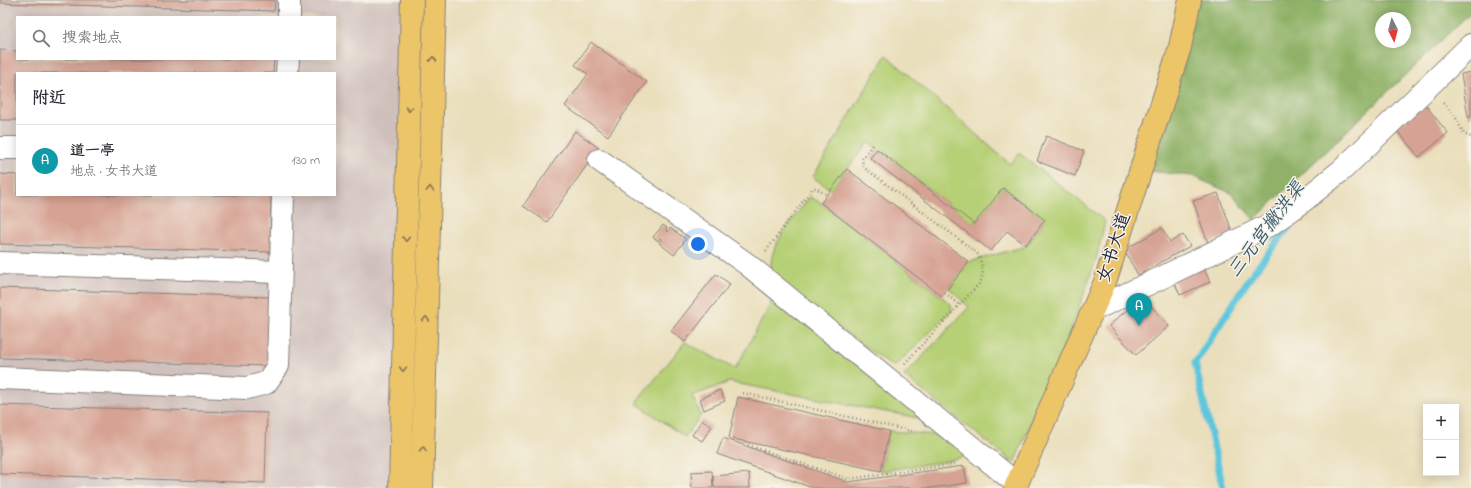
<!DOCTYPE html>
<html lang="zh">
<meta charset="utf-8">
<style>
body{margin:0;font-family:"Indie Flower","LXGW WenKai TC",sans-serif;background:#f7f7f7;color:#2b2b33}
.controls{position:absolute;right:12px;bottom:12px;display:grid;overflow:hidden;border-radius:0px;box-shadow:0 2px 10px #0003}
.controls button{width:36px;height:36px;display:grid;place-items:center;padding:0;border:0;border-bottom:1px solid #e1e1e2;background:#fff;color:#2b2b33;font:20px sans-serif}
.compass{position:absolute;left:1375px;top:12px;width:36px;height:36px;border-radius:50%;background:#fff;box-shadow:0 2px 10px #0003;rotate:174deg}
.you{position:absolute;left:698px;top:244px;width:14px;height:14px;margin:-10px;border:3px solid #fff;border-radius:50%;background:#1a73e8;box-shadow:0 0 0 6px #1a73e833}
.badge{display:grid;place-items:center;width:26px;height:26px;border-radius:50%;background:#111827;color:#fff;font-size:13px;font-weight:700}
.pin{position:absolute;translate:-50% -33px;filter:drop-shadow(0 1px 2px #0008)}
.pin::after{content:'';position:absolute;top:21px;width:14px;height:12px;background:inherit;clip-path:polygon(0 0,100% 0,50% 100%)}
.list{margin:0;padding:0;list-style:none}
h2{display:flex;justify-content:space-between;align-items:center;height:52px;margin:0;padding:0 16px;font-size:17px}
h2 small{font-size:13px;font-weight:400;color:#7c7c81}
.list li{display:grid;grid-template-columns:26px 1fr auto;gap:12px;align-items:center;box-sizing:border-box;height:72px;padding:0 16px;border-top:1px solid #e1e1e2}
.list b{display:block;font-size:15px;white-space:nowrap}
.list p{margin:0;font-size:13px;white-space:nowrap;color:#7c7c81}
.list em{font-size:13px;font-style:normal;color:#7c7c81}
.icon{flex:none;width:22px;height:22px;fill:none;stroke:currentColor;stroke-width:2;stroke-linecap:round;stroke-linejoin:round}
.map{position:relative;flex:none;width:1471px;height:488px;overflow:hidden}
.search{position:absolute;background:#fff;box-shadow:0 2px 10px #0003;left:16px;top:16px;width:320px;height:44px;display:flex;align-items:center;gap:10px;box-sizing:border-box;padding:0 14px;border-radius:0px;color:#7c7c81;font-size:15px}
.panel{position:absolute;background:#fff;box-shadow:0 2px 10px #0003;left:16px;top:72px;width:320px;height:124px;border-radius:0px}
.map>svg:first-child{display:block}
.industrial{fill:#d0c0bc;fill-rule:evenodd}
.green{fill:#b6d076;stroke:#6c7958}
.forest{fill:#90b267;stroke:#596a51;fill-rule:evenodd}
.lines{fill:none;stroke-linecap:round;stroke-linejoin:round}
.stream{stroke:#5fc6dc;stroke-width:7}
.building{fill:#d6a293}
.minor-casing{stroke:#86807c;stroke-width:24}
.major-casing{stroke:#86807c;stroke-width:24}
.path{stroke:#86807c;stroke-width:2.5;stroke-dasharray:1 3;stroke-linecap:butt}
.minor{stroke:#fff;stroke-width:22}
.major{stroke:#edc569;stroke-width:22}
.oneway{stroke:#887452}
.labels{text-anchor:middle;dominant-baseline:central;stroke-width:3;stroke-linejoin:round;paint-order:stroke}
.street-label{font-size:18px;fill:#22223b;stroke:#f7f3e8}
.water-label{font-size:19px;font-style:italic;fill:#375b73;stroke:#f7f3e8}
</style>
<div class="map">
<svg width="1471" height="488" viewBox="0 0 1471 488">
<rect width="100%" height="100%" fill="#f7f3e8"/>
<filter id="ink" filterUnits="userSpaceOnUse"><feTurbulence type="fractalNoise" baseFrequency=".025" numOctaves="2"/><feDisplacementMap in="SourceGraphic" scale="8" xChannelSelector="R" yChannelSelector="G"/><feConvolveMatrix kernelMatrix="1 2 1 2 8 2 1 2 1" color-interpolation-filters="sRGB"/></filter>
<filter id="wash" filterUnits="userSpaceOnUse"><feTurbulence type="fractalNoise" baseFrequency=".012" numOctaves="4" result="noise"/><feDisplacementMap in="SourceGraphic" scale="16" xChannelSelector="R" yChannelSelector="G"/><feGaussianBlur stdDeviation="0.9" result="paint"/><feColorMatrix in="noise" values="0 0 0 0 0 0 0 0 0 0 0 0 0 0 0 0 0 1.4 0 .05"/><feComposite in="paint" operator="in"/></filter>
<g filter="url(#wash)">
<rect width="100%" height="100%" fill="#eadfbc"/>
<path class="industrial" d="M0 0H412L400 488H0ZM17 17H335V59H17ZM17 73H335V195H17Z"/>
<path class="green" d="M886 55 1010 164 1019 153 1105 221 1096 260 1071 329 1014 463 904 376 969 307 949 288 969 262 1026 246 1045 220 1003 188 974 224 868 142 831 190 813 177Z
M810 197 821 203 951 304 952 311 895 366 889 364 775 282C774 277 771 270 771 264 772 241 796 215 810 197Z
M774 298 929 420 729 382 692 396 701 415 685 437 636 403 685 342 735 369Z
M889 431 948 436 971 455 947 461 881 471Z"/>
<path class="forest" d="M1190 0H1471V12L1254 220 1231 193 1192 176 1140 170ZM1381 18H1405V42H1381Z"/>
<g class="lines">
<path class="stream" d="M1223 488 1195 363 1253 273 1297 216"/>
</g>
<g id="blocks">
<path class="building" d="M1 0H275L274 11 0 3Z
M591 42 647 82 608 136 565 106 588 74 575 65Z
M0 50 17 51V59H274L273 73H17V120H0Z
M1471 72V117H1468L1461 74Z
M1423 102 1448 133 1419 157 1394 127Z
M575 131 599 148 547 222 523 206Z
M1046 136 1084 151 1075 176 1037 161Z
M877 149 974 224 1003 188 1045 220 1026 245 1007 231 991 251 870 158Z
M847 169 969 262 942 296 821 203Z
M0 174 17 175V195H271L270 252 0 244Z
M1218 193 1233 234 1208 243 1193 201Z
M663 225 667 228 666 230 668 232 670 228 686 239 674 255 659 243 662 239 660 238 658 241 653 237Z
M1162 228 1170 242 1183 235 1190 246 1138 275 1124 250Z
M1203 266 1210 282 1180 295 1173 279Z
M716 274 730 284 685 342 671 331Z
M0 288 269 297 268 366 0 358Z
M1142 296 1169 326 1136 355 1109 326Z
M720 390 725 401 704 410 700 399Z
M738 397 889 431 881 471 729 438Z
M0 405 267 413 265 483 0 474Z
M702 420 712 426 702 441 692 435Z
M723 438 848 482 964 466 967 483 931 488H813L717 454Z
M712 471 713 488H692L691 472Z
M749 473 750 488H714L713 476Z"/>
</g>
</g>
<g filter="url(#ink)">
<use href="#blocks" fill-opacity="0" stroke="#86807c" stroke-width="1"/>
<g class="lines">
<g class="minor-casing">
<path id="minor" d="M289 17V0
M287 73 288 59
M0 148H17
M599 160 747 264 1017 484
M0 263 281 272
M1093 310 1165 276 1271 224 1297 206 1343 169 1471 45
M0 378 247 388 266 383 278 366 283 195"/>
</g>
<g class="major-casing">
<path id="major" d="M400 488 412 0
M422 488 435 0
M1015 488 1105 282 1180 47 1190 0"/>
</g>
<path class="path" d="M1443 103 1455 116 1464 134 1471 137
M872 145 862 159 863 165 866 169 977 253C983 265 985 269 980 283L904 364
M766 251 813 188H816L827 195
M945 293 959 305
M743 393 915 432
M748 445 848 479 957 464
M774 488V486"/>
<use href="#minor" class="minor"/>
<use href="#major" class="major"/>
</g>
<defs><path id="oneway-chevron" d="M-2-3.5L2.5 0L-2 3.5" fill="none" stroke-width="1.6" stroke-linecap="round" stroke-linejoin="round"/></defs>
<g class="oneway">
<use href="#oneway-chevron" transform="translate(433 59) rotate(-88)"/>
<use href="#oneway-chevron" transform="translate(409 109) rotate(91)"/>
<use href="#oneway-chevron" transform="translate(430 189) rotate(-88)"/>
<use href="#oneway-chevron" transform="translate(406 239) rotate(91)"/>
<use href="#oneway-chevron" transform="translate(426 319) rotate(-88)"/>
<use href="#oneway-chevron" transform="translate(403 369) rotate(91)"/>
<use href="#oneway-chevron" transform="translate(423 449) rotate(-88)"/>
</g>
</g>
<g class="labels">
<g class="street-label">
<text transform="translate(1115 248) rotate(-72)">女书大道</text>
</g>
<g class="water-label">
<text transform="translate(1267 230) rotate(-53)">三元宫撇洪渠</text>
</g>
</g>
</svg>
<div class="controls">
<button>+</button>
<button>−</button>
</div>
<svg class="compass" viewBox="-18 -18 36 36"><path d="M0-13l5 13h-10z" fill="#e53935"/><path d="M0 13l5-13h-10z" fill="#7c7c81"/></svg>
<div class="you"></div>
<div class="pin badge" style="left:1139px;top:326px;background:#0f9aa8">A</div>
<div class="search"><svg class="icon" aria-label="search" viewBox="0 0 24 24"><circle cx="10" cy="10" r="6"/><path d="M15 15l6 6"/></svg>搜索地点</div>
<section class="panel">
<h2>附近<small></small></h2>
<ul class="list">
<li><span class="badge" style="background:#0f9aa8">A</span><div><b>道一亭</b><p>地点 · 女书大道</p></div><em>130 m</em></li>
</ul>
</section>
</div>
